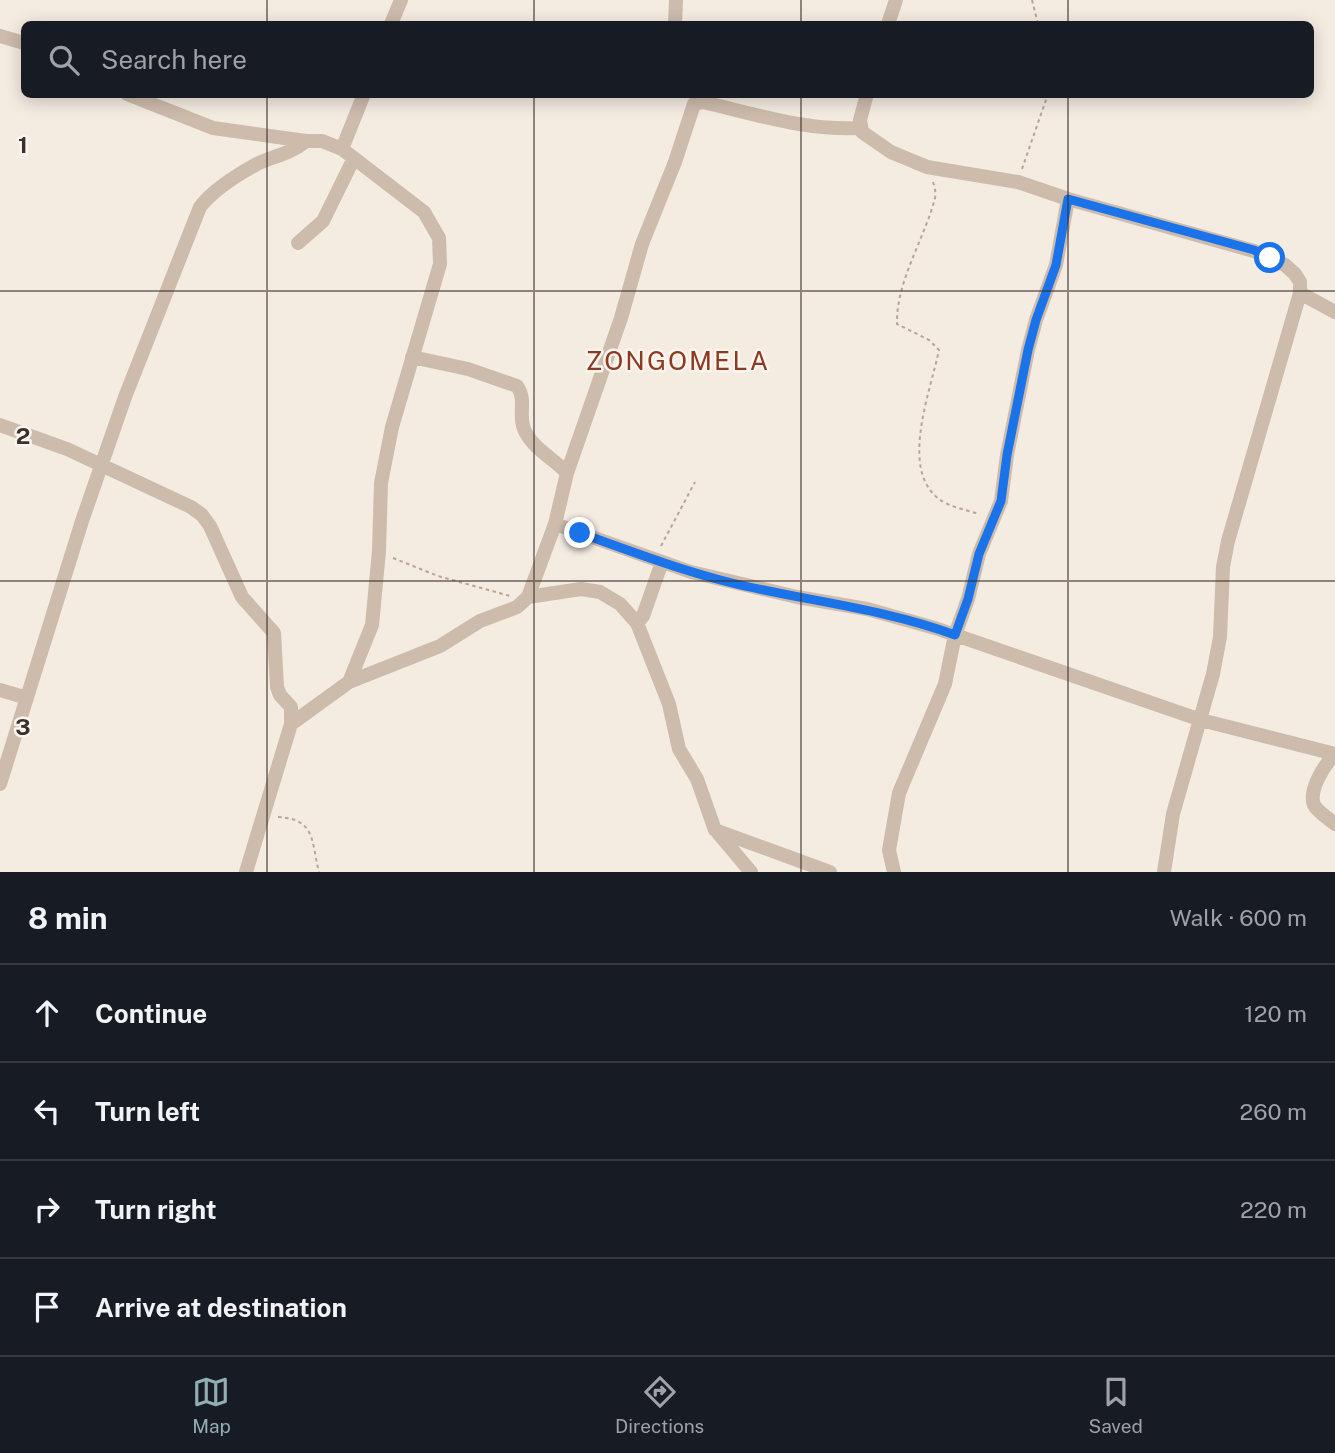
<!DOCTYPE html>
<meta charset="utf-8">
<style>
body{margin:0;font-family:"Public Sans",sans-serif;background:#20242c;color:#f1f3f6}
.stop{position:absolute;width:21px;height:21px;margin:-16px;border:5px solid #1a73e8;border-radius:50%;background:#fff}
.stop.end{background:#1a73e8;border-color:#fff;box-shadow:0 2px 7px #0008}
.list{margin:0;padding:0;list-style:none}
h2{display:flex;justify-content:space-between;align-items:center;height:91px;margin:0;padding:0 28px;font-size:30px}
h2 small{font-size:23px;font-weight:400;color:#9ea1a6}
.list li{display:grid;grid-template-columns:46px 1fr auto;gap:21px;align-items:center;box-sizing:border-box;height:98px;padding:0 28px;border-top:2px solid #363941}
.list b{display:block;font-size:26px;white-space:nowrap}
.list em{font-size:23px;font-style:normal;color:#9ea1a6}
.icon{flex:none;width:38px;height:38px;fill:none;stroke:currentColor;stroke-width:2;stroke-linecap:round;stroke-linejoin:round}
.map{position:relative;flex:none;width:1335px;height:872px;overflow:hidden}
.search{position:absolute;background:#171b24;box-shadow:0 4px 18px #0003;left:21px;right:21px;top:21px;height:77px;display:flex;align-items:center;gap:18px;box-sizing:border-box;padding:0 24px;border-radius:10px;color:#9ea1a6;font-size:26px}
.sheet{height:483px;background:#171b24}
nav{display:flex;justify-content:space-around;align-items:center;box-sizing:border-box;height:98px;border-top:2px solid #363941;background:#171b24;font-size:19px;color:#9ea1a6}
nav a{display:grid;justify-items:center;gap:4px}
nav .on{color:#92aeb2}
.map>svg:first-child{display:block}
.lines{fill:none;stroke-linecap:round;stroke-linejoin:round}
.path{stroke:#b9a596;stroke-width:2;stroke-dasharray:3.5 3.5;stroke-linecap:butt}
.minor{stroke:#cdbbac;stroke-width:14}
.route{stroke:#1a73e8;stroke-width:9}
.grid{fill:none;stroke:#3b302b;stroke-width:2;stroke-opacity:0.55}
.labels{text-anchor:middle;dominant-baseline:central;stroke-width:5;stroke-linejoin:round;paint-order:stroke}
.quarter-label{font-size:26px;letter-spacing:2px;fill:#8c3b22;stroke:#fbf5ee}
.grid-label{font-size:23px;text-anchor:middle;font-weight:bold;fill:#3b302b;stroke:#fbf5ee;stroke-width:5;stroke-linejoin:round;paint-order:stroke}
</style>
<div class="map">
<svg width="1335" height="872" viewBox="0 0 1335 872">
<rect width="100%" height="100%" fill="#f4ebe1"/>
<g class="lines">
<path class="path" d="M1032 0 1038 24
M1022 169 1048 94
M933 182C935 187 936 192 935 198 925 238 896 281 897 324L929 340 939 350C931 390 899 469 939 499 949 507 967 510 979 514
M661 546 695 482
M393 558 438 576 510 596
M278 817C316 819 311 841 319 872"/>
<path class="minor" d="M391 24 401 0
M675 24 676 0
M888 24 896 0
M0 36 24 43
M127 94 213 128 306 141H322L342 149 424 212 439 238 440 264 392 427 381 483 379 551 372 625 349 682
M867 94 860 120 862 132 891 152 927 167 1018 182 1068 199 1254 251 1285 265 1295 274 1300 282V293L1228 541 1223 567 1220 637 1213 674 1173 814 1164 872
M342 149 364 94
M298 243 323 221 354 158
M1300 293 1335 312
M412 357 468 369 517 386C527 400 518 414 524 429 532 448 553 458 567 473
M0 425 67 449 191 507 202 515 210 526 242 597 274 633 277 687 280 695 291 707V724
M555 524 691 572 797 597 867 609 935 628 1201 720 1335 754
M528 597 581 589 600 592 620 604 637 623 669 704 679 749 697 779 715 830 830 872
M637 623 643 616 662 562
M0 690 27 698
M1335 754C1325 764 1308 790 1314 805 1318 812 1329 819 1335 824
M0 784 82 521 125 397 200 207C214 189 237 175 257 164 273 156 291 154 306 141
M718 833 751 872
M246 872 291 724 349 682 440 646 480 621 517 607 528 597 555 524 567 473 621 318 642 244 675 162 694 104 703 102C755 114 806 131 860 128
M894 872 889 850 899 793 945 684 955 635 968 599 979 554 1001 501 1007 455 1028 350 1036 320 1056 265 1068 199"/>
</g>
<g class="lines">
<path class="route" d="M580 533C630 551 680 570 732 583 806 601 882 608 955 635L968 599 979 554 1001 501 1007 455 1028 350 1036 320 1056 265 1068 199 1254 250 1270 258"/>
</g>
<path class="grid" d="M267 0V24M534 0V24M801 0V24M1068 0V24M267 94V872M534 94V872M801 94V872M1068 94V872M0 291H1335M0 581H1335"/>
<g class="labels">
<g class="quarter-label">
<text x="678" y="360">ZONGOMELA</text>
</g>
</g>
<g class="grid-label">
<text x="23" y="153">1</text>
<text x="23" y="444">2</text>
<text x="23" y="735">3</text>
</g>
</svg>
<div class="stop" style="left:1270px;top:258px"></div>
<div class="stop end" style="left:580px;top:533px"></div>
<div class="search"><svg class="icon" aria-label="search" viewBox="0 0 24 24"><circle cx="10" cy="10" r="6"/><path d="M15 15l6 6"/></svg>Search here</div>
</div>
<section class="sheet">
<h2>8 min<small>Walk · 600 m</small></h2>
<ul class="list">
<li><svg class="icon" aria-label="ahead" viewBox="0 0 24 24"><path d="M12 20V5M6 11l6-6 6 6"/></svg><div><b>Continue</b></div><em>120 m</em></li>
<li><svg class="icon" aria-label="left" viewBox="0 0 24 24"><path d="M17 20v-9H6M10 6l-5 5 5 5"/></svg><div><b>Turn left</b></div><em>260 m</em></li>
<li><svg class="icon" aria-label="right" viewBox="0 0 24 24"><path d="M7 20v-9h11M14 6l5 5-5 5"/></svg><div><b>Turn right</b></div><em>220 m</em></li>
<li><svg class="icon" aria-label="arrive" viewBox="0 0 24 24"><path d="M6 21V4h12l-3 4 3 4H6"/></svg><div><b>Arrive at destination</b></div></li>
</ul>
</section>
<nav>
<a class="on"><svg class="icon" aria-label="map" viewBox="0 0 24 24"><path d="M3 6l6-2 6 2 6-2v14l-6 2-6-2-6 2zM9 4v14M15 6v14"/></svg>Map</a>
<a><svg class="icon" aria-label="directions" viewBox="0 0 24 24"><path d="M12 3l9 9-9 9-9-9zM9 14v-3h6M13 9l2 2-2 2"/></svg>Directions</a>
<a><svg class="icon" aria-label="saved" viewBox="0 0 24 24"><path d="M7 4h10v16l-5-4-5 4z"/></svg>Saved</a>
</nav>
